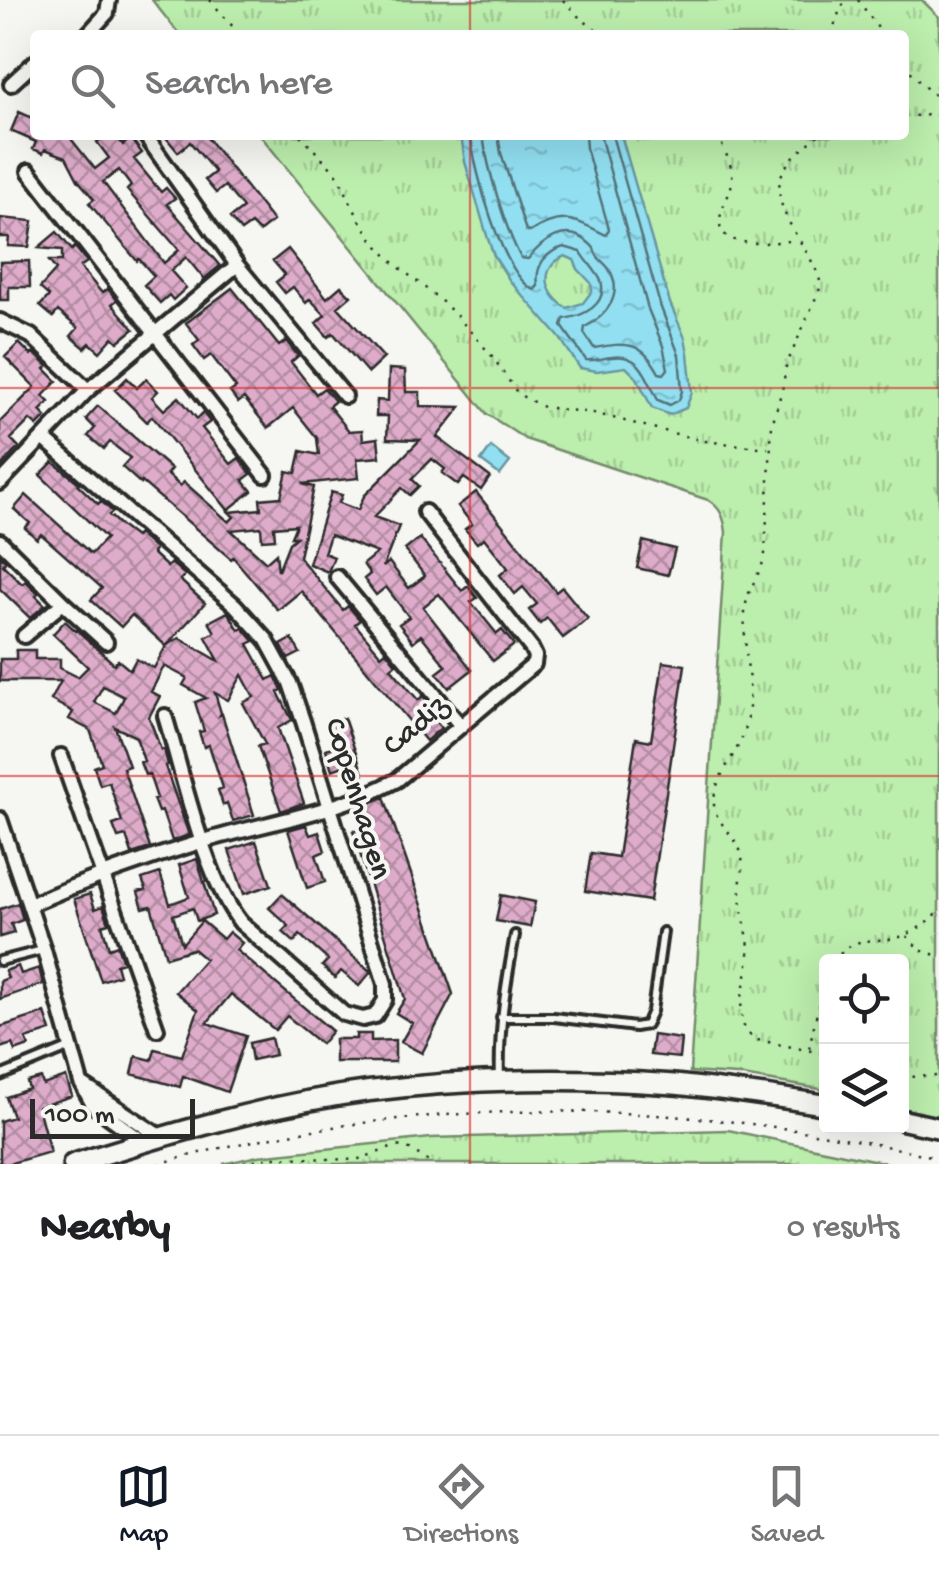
<!DOCTYPE html>
<style>
body{margin:0;font-family:"Gochi Hand",sans-serif;background:#f6f6f6;color:#202124}
.controls{position:absolute;right:30px;bottom:30px;display:grid;overflow:hidden;border-radius:10px;box-shadow:0 10px 40px #0002}
.controls button{width:90px;height:90px;display:grid;place-items:center;padding:0;border:0;border-bottom:2px solid #e0e0e0;background:#fff;color:#202124;font:50px sans-serif}
.scale{position:absolute;left:30px;bottom:25px;width:165px;box-sizing:border-box;padding-left:10px;border:5px solid #2b2b2b;border-top:0;font-size:28px;line-height:35px;white-space:nowrap;color:#2b2b2b;-webkit-text-stroke:8px #f6f6f2;paint-order:stroke}
.list{margin:0;padding:0;list-style:none}
h2{display:flex;justify-content:space-between;align-items:center;height:130px;margin:0;padding:0 40px;font-size:42px}
h2 small{font-size:32px;font-weight:400;color:#757577}
.icon{flex:none;width:55px;height:55px;fill:none;stroke:currentColor;stroke-width:2;stroke-linecap:round;stroke-linejoin:round}
.map{position:relative;flex:none;width:939px;height:1164px;overflow:hidden}
.search{position:absolute;background:#fff;box-shadow:0 10px 40px #0002;left:30px;right:30px;top:30px;height:110px;display:flex;align-items:center;gap:25px;box-sizing:border-box;padding:0 35px;border-radius:10px;color:#757577;font-size:38px}
.sheet{height:270px;background:#fff}
nav{display:flex;justify-content:space-around;align-items:center;box-sizing:border-box;height:140px;border-top:2px solid #e0e0e0;background:#fff;font-size:28px;color:#757577}
nav a{display:grid;justify-items:center;gap:5px}
nav .on{color:#111827}
.map>svg:first-child{display:block}
.grass{fill:url(#grass-tufts);stroke:#748c6c;stroke-width:2.5}
.water{fill:url(#water-ripples);stroke:#6897a2;stroke-width:2.5;fill-rule:evenodd}
.lines{fill:none;stroke-linecap:round;stroke-linejoin:round}
.shore{stroke:#54737a;stroke-width:2.5}
.building{fill:url(#building-cross-hatch);stroke:#2b2b2b;stroke-width:2.5;fill-rule:evenodd}
.lane-casing{stroke:#2b2b2b;stroke-width:14}
.street-casing{stroke:#2b2b2b;stroke-width:20}
.secondary-casing{stroke:#2b2b2b;stroke-width:25}
.path{stroke:#2b2b2b;stroke-width:2.5;stroke-dasharray:2.5 8;stroke-linecap:butt}
.lane{stroke:#f6f6f2;stroke-width:6}
.street{stroke:#f6f6f2;stroke-width:12}
.secondary{stroke:#f6f6f2;stroke-width:18}
.grid{fill:none;stroke:#d62828;stroke-width:2.5;stroke-opacity:0.55}
.labels{text-anchor:middle;dominant-baseline:central;stroke-width:8;stroke-linejoin:round;paint-order:stroke}
.street-label{font-size:32px;fill:#2b2b2b;stroke:#f6f6f2}
</style>
<div class="map">
<svg width="939" height="1164" viewBox="0 0 939 1164">
<defs>
<pattern id="grass-tufts" width="24" height="20" patternUnits="userSpaceOnUse" patternTransform="scale(2.5)"><rect width="24" height="20" fill="#bceead"/><path d="M3 7l-1-3M5 7V3M7 7l1-3M15 17l-1-3M17 17v-4M19 17l1-3" fill="none" stroke="#a2cc95"/></pattern>
<pattern id="water-ripples" width="26" height="14" patternUnits="userSpaceOnUse" patternTransform="scale(2.5)"><rect width="26" height="14" fill="#91dff1"/><path d="M2 4q2-2 4 0t4 0M15 11q2-2 4 0t4 0" fill="none" stroke="#7dc0cf"/></pattern>
<pattern id="building-cross-hatch" width="8" height="8" patternUnits="userSpaceOnUse" patternTransform="scale(2.5)"><rect width="8" height="8" fill="#deacca"/><path d="M0 0l8 8M0 8l8-8" fill="none" stroke="#b48ca4"/></pattern>
</defs>
<rect width="100%" height="100%" fill="#f6f6f2"/>
<filter id="ink" filterUnits="userSpaceOnUse"><feTurbulence type="fractalNoise" baseFrequency=".01" numOctaves="2"/><feDisplacementMap in="SourceGraphic" scale="20" xChannelSelector="R" yChannelSelector="G"/><feConvolveMatrix kernelMatrix="1 2 1 2 8 2 1 2 1" color-interpolation-filters="sRGB"/></filter>
<g filter="url(#ink)">
<path class="grass" d="M152 0H922L939 17V1117L902 1108V962H826V1090L737 1075 690 1072 726 532C724 517 721 508 708 500L525 439 487 414 260 135H904V35H180Z
M728 1130 892 1164H223L258 1156 431 1138Z"/>
<path class="water" d="M461 135H621L670 303 685 338 688 353 692 392 686 408 670 415 652 408 637 378 626 367 597 371 580 368 560 338 510 281 494 256 488 239 465 162ZM565 256 574 260 578 269 591 283 592 291 583 303 567 308C545 295 538 268 565 256Z
M491 447 510 462 500 475 481 461Z"/>
<g class="lines">
<path class="shore" d="M471 135C474 171 502 274 534 290L538 286C535 266 545 252 564 247L581 252C585 259 599 275 601 281 608 305 583 316 564 319L562 326 586 360C596 361 602 358 612 357 641 352 647 379 658 400L670 405 679 400 682 391 679 355 660 305 612 135
M483 135C487 167 506 231 521 258L528 259C543 240 567 223 589 243 599 252 591 247 598 257 601 261 606 264 609 269 624 294 607 316 585 327L584 333 594 348C627 342 642 341 659 373L664 374 668 369 663 346 648 309 600 135
M498 135 501 153 526 231 530 232C562 211 576 220 606 235L609 229 586 148 585 135"/>
</g>
<path class="building" d="M19 112 35 119V135H68L95 169 109 158 97 142 106 135H115L123 145 131 138 142 153 134 159 161 192 166 188 175 198 167 204 220 266 204 279 186 257 171 271 186 288 173 300 169 295 160 303 144 285 154 276 139 259 137 261 89 203 94 199 78 180 66 157 45 149 43 153 33 149 36 142 11 131ZM119 170 131 186 127 190 179 250 164 263 103 182Z
M164 135H205L273 221 259 232 251 224 241 231 230 218 243 208 225 186 216 193 205 180 215 172 190 142 178 152Z
M0 218 33 221 29 247 8 246 9 237H0Z
M57 232 72 250 75 247 87 262 80 267 102 293 108 289 117 300 112 304 134 329 118 342 113 337 100 352 90 343 85 348 71 336 78 328 58 311 53 317 40 306 49 296 40 288 56 270 49 261H62V250L38 248Z
M288 249 327 298 341 286 351 296 338 307 384 358 368 373 333 333 328 337 316 323 325 315 310 299 306 303 293 287 285 293 276 282 285 275 273 261Z
M29 261 30 287H9V300H0V262Z
M232 288 279 346 286 341 298 356 291 362 316 394 324 388 335 401 329 406 349 431 362 430 363 440 378 438 380 457 357 459 359 478 302 484 314 487 299 557 343 610 348 606 360 620 355 624 381 655 386 651 396 664 391 668 418 700 423 696 434 709 429 713 441 728 426 741 301 591 278 610 233 557 231 559 142 482 141 484 122 467 130 458 110 442 104 449 88 436 95 428 86 419 98 406 171 469 167 474 180 486 184 482 229 522 234 517 229 512 261 509 260 499 281 497 287 471 296 473 301 451 319 455 317 438 293 408 268 428 244 398 238 403 230 392 236 388 211 355 204 360 193 345 199 340 186 323ZM296 525 291 537H296L289 543 278 571 276 553 266 562 231 530 261 527 262 540 275 539 274 527Z
M19 343 31 355 34 353 48 366 45 369 57 381 43 396 49 402 40 411 46 417 37 426 30 420 11 439 19 447 0 467V422L35 387 5 357Z
M389 369 405 370 406 392H420V406L461 407 437 437 490 477 481 490 464 478 458 485 442 473 445 469 432 459 412 479 419 486 410 495 402 488 374 517 399 526 383 567 389 562 409 588 425 576 405 550 420 538 462 591 468 586 477 598 471 602 497 634 502 630 514 645 493 661 439 594 423 607 472 670 449 688 437 673 446 666 421 635 413 642 399 624 409 617 386 587 376 595 364 579 370 574 363 564 377 553 330 535 324 553 334 557 328 572 309 564 331 492 342 495 339 503 358 510 364 496 420 440 387 439 388 416H376L377 400 388 401Z
M127 378 137 388 146 379 158 391 152 397 164 410 179 397 197 419 203 413 210 422 202 428 231 464 239 458 251 474 243 480 252 491 228 510 152 416 147 422 115 390Z
M53 462 79 483 78 485 98 504 101 501 113 512 109 515 123 528 135 537 138 534 155 549 152 553 167 567 171 563 185 575 180 580 205 603 167 645 179 638 219 661 206 637 215 632 209 622 228 612 239 630 243 628 254 641 248 644 268 680 275 676 282 690 278 692 292 720 278 728 304 803 281 811 258 746 265 744 243 703 254 697 242 675 228 700 215 693 221 713 220 715 222 714 254 815 233 821 227 803 223 805 218 790 223 788 209 745 204 747 199 732 204 731 195 702 206 698 183 685 187 678 164 666 151 692 160 696 149 717 161 750 164 749 168 765 165 766 189 835 172 841 162 811 158 812 153 799 157 798 149 774 145 775 140 762 144 761 136 737 115 727 129 766 123 768 150 848 132 854 126 836 118 838 113 825 122 822 109 782 100 785 94 767 102 764 90 730 69 719 73 712 51 700 61 681H0V659H16V650H35V659H60V668L78 677 88 667 53 634 65 621 76 631 77 630 114 664 118 660 130 670 136 659 154 668 166 646 132 615 121 627 91 600 102 588 41 534 37 539 25 528 30 523 14 509 26 495 91 554 106 538 40 475ZM103 686 124 697 116 713 94 702Z
M476 492 556 592 562 587 588 619 563 638 547 618 540 624 529 610 537 604 523 587 515 594 500 575 508 568 484 538 477 543 465 529 472 524 458 506Z
M643 541 675 549 668 575 637 568Z
M0 555 6 561 3 565 22 584 26 581 38 593 36 596 45 605 30 618 0 589Z
M292 639 300 653 288 659 281 645Z
M663 662 685 665 650 901 585 891 591 853 618 857 636 738 651 741Z
M344 718 366 783 351 788 343 766 332 770 326 749 336 746 328 723Z
M384 797 453 994 422 1053 401 1042 412 1023 396 1013 405 999 353 831 361 829 355 809Z
M306 825 310 835 319 832 325 851 316 855 325 882 307 888 288 830Z
M256 841 271 885 244 894 229 850Z
M197 859 214 915 197 921 193 908 173 915 182 944 202 921 223 939 229 932 242 943 236 950 332 1031 321 1044 287 1016 275 1030 231 994 207 1023 246 1036 227 1092 183 1076 180 1087 132 1074 136 1056 152 1060 155 1049 182 1056 198 1010 176 992 205 959 193 949 166 957 151 906 143 908 138 892 146 890 142 879 160 873 170 904 189 897 179 865Z
M90 894 95 909 103 906 109 923 102 925 109 948 117 945 123 962 116 964 119 975 101 981 74 899Z
M282 894 371 972 359 986 341 971 335 978 322 966 328 960 300 935 294 942 283 932 289 926 269 908Z
M501 895 535 902 530 927 496 921Z
M18 903 23 920 11 924 14 933 0 937V909Z
M18 966 21 974 39 968 43 984 0 999V981L8 978 5 971Z
M45 1013 51 1031 26 1039 29 1046 15 1051 12 1044 0 1048V1027Z
M356 1034H371V1041L395 1040V1062H335V1039H356Z
M653 1035 681 1039 679 1058 650 1055Z
M271 1038 275 1055 252 1060 249 1043Z
M66 1077 72 1096 38 1107 50 1152 8 1164H0V1121L13 1117 6 1097 29 1089 27 1082 41 1078 43 1085Z"/>
<g class="lines">
<g class="lane-casing">
<path id="lane" d="M0 961 43 950
M501 1017H554L635 1027 646 1025 652 1011 663 932
M0 1076 71 1047
M500 1081C498 1031 506 984 515 935"/>
</g>
<g class="street-casing">
<path id="street" d="M87 35 107 13 109 0
M11 84 35 62
M145 135 237 265 345 396
M29 171 265 475
M0 321 31 336 88 390
M43 438 235 605 266 639 290 683 303 721 385 984V1000L375 1016 363 1019 344 1014 241 923C204 877 183 774 165 716
M0 483 88 390 237 265
M0 541 63 603 24 636
M337 577 461 726
M63 603 106 642
M61 756 157 1029
M0 819 44 950 81 1083 93 1105 145 1143
M29 905C86 880 144 859 204 841 268 822 338 812 397 780L534 664 535 656 531 648 425 512
M83 1085 161 1137"/>
</g>
<g class="secondary-casing">
<path id="secondary" d="M902 1120 939 1128
M73 1164C169 1134 268 1104 369 1091 467 1079 569 1077 667 1084 721 1088 774 1097 826 1105"/>
</g>
<path class="path" d="M210 0 240 35
M563 0 578 16 602 35
M858 0 883 35
M831 35 841 7 848 0
M904 63 920 83 939 99
M904 116 939 115
M300 135 337 174 359 219 377 245 395 264 439 299 455 314 492 356 518 394 543 407 593 413 704 441 768 448
M718 135C723 150 734 165 732 181 731 195 721 206 720 220 717 252 777 242 796 240
M818 135C809 144 797 152 789 162 756 203 816 249 821 286L786 366 783 386 772 425 765 554C762 572 749 586 746 604 740 644 756 687 746 726 740 753 713 776 714 804 714 821 734 834 740 850 746 865 739 880 740 896 741 913 748 931 749 948 751 976 725 1026 758 1040L826 1054
M907 936 920 950 939 956
M833 962C853 937 862 942 890 939 908 937 927 924 939 911
M809 1048 826 972
M902 1077 939 1076
M158 1164C411 1093 684 1097 939 1158
M233 1164 276 1157 356 1160 397 1146 410 1149 432 1164"/>
<use href="#lane" class="lane"/>
<use href="#street" class="street"/>
<use href="#secondary" class="secondary"/>
</g>
</g>
<path class="grid" d="M470 0V35M470 135V1164M0 388H939M0 776H939"/>
<g class="labels">
<g class="street-label">
<text transform="translate(417 727) rotate(-40)">Cadiz</text>
<text transform="translate(356 799) rotate(73)">Copenhagen</text>
</g>
</g>
</svg>
<div class="controls">
<button><svg class="icon" aria-label="locate" viewBox="0 0 24 24"><circle cx="12" cy="12" r="6"/><path d="M12 2v4M12 18v4M2 12h4M18 12h4"/></svg></button>
<button><svg class="icon" aria-label="layers" viewBox="0 0 24 24"><path d="M12 4l9 5-9 5-9-5zM3 14l9 5 9-5"/></svg></button>
</div>
<div class="scale">100 m</div>
<div class="search"><svg class="icon" aria-label="search" viewBox="0 0 24 24"><circle cx="10" cy="10" r="6"/><path d="M15 15l6 6"/></svg>Search here</div>
</div>
<section class="sheet">
<h2>Nearby<small>0 results</small></h2>
<ul class="list">
</ul>
</section>
<nav>
<a class="on"><svg class="icon" aria-label="map" viewBox="0 0 24 24"><path d="M3 6l6-2 6 2 6-2v14l-6 2-6-2-6 2zM9 4v14M15 6v14"/></svg>Map</a>
<a><svg class="icon" aria-label="directions" viewBox="0 0 24 24"><path d="M12 3l9 9-9 9-9-9zM9 14v-3h6M13 9l2 2-2 2"/></svg>Directions</a>
<a><svg class="icon" aria-label="saved" viewBox="0 0 24 24"><path d="M7 4h10v16l-5-4-5 4z"/></svg>Saved</a>
</nav>
